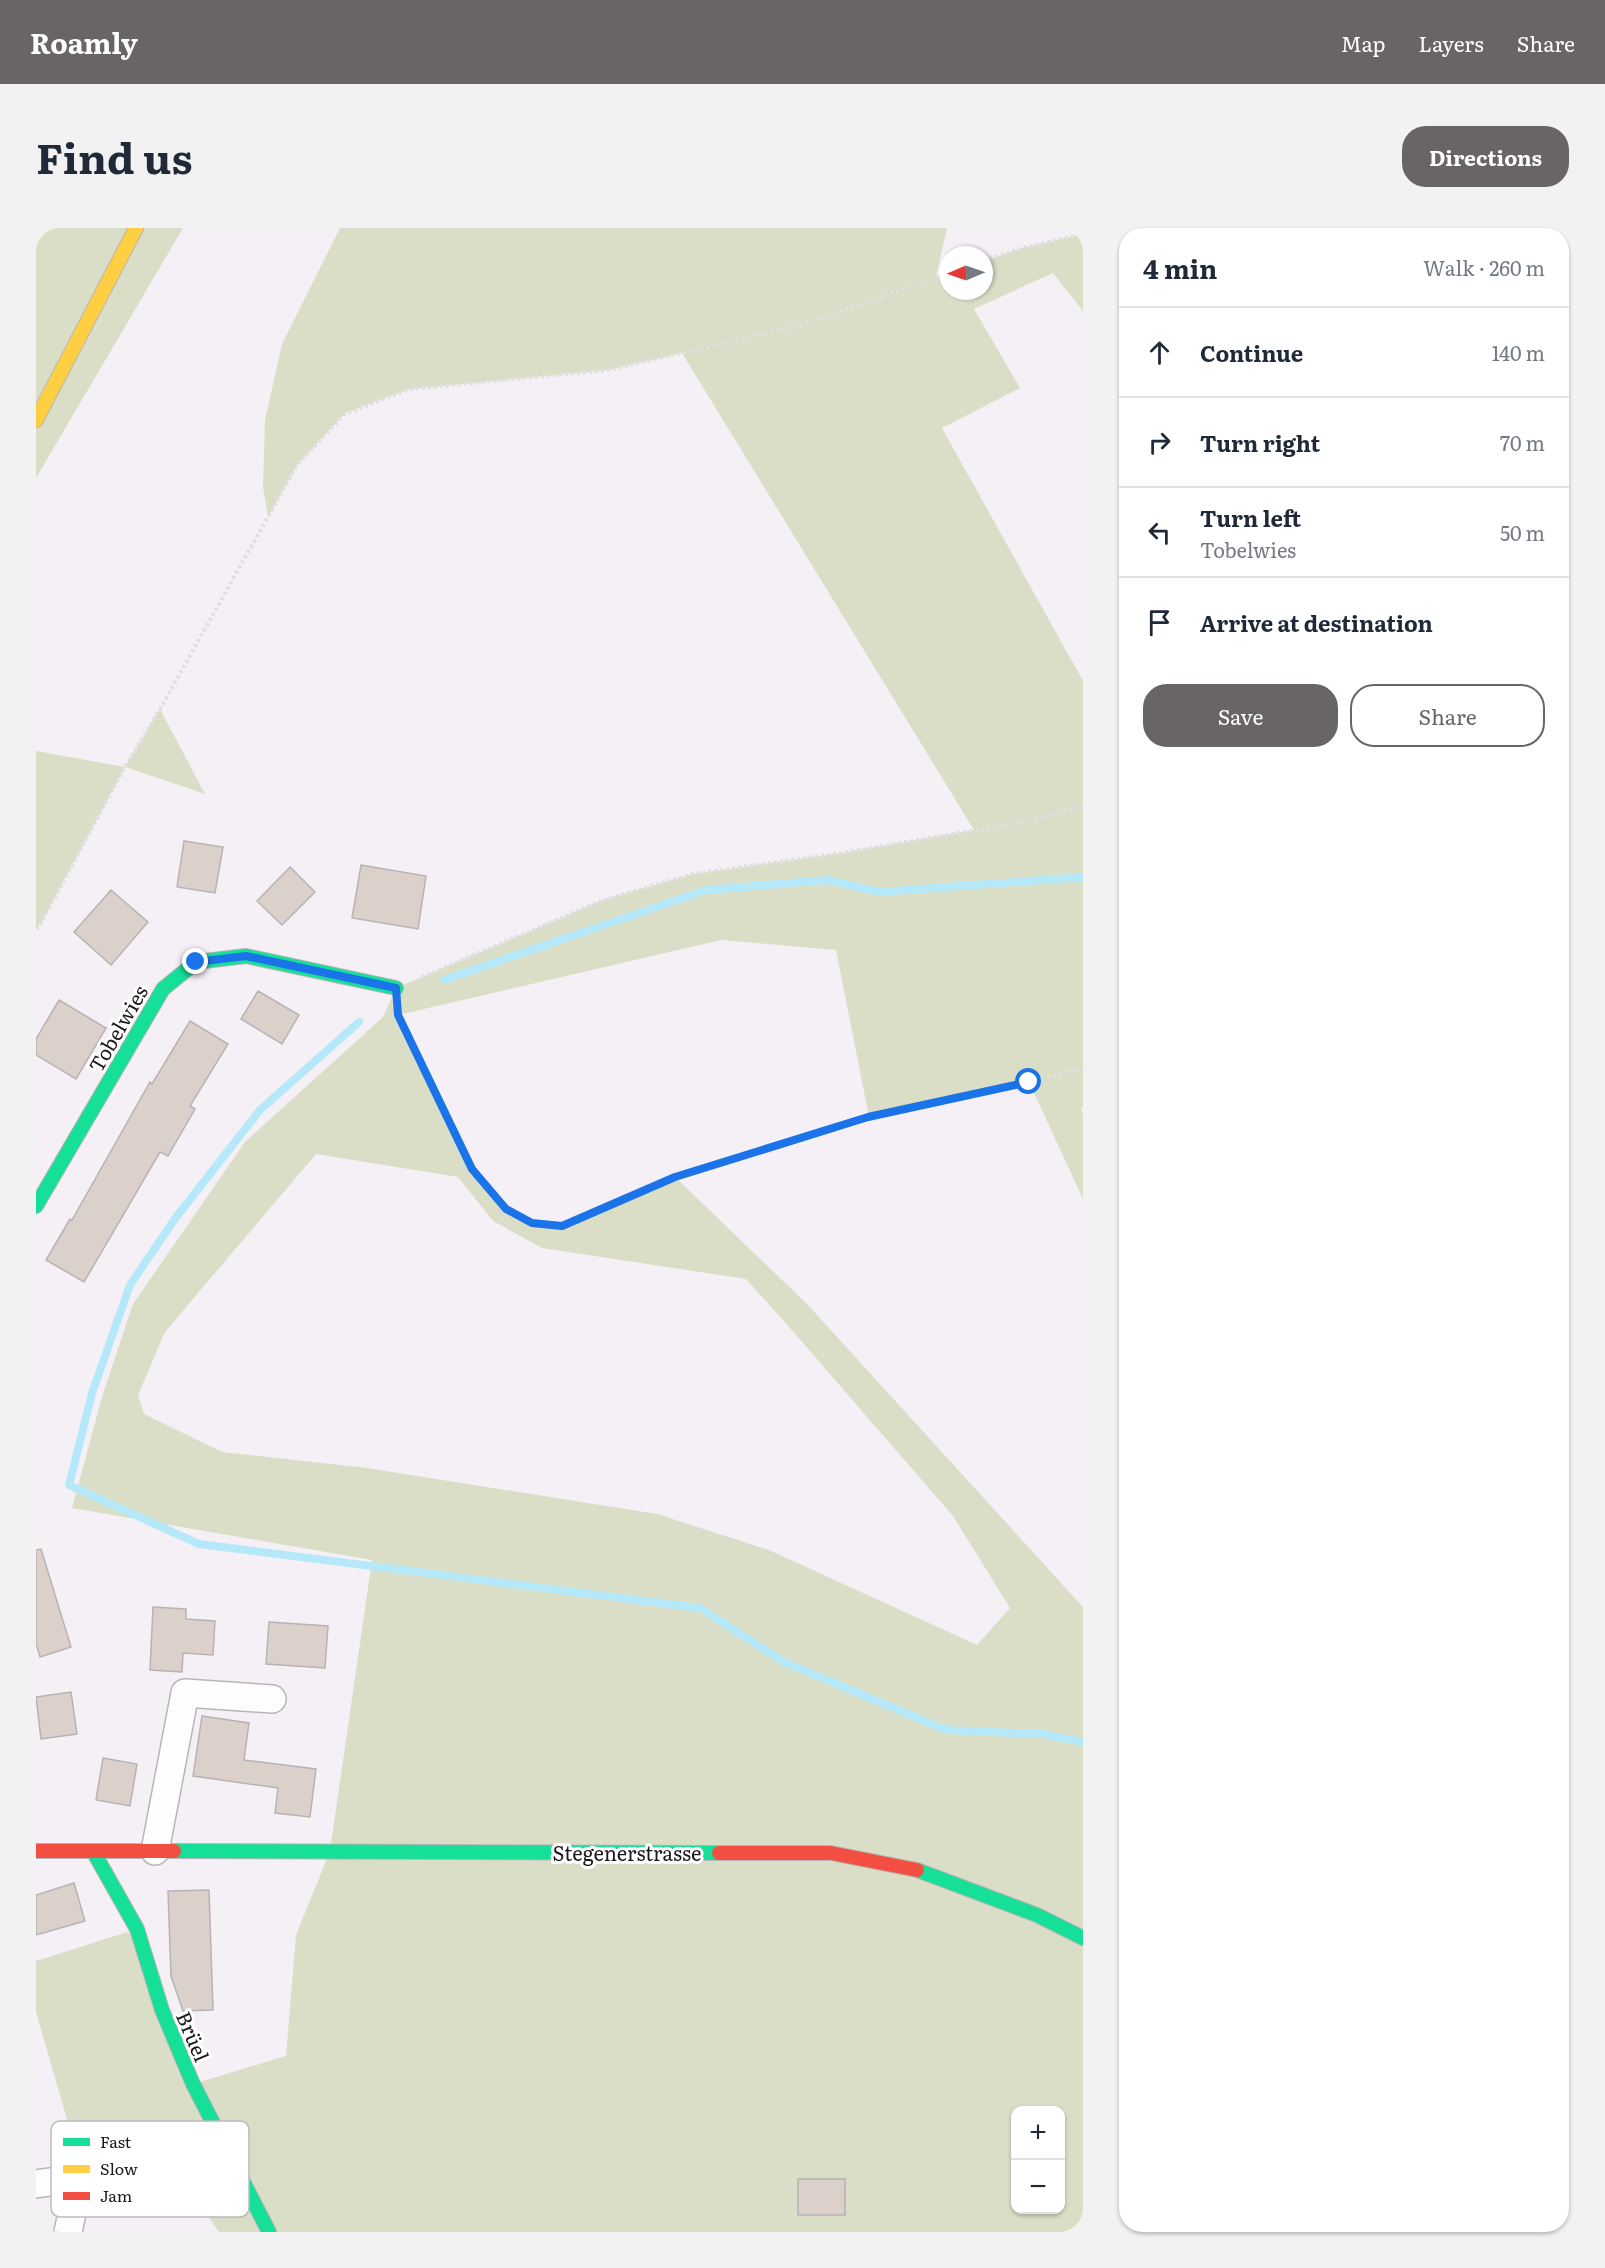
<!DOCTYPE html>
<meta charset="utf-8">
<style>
body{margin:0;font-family:Literata,serif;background:#f2f2f3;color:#1f2937}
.controls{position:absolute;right:18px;bottom:18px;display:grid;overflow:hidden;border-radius:12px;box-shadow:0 2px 4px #0004}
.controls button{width:54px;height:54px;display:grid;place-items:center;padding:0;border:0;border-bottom:2px solid #e0e1e3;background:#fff;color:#1f2937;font:30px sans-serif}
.compass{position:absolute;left:903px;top:18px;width:54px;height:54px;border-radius:50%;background:#fff;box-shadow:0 2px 4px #0004;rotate:268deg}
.stop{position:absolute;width:18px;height:18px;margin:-14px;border:4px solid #1a73e8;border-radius:50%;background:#fff}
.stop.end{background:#1a73e8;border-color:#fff;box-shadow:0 2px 6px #0008}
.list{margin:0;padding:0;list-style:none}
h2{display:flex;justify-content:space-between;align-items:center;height:78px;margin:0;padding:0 24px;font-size:26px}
h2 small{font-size:20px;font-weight:400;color:#747a83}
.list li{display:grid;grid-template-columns:39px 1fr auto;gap:18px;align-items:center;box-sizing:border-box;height:90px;padding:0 24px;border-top:2px solid #e0e1e3}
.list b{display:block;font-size:22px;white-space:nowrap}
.list p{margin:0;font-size:20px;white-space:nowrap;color:#747a83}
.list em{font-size:20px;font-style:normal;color:#747a83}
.actions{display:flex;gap:12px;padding:18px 24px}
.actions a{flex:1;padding:14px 0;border:2px solid #686468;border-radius:24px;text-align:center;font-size:21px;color:#686468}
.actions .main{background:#686468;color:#fff}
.icon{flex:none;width:33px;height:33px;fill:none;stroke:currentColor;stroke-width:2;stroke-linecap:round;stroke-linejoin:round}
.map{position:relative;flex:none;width:1047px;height:2004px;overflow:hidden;border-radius:24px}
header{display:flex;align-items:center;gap:36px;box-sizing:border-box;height:84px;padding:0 30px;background:#686468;color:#fff}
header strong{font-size:28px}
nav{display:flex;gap:33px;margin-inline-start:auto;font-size:21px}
.intro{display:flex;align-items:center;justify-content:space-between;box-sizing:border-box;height:144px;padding:0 36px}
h1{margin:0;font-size:42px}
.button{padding:15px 27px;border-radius:24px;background:#686468;color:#fff;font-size:21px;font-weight:700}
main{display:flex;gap:36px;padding:0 36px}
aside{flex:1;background:#fff;border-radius:24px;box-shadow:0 2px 4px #0004}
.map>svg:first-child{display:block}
.green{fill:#dadec6;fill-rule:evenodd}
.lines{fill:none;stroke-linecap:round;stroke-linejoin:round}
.stream{stroke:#b5e9f9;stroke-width:8}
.building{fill:#dcd0cb;stroke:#b7b3b5;stroke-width:1.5}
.street-casing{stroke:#b8b5b8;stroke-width:30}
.fast-casing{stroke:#b8b5b8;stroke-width:16}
.slow-casing{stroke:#b8b5b8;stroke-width:16}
.jam-casing{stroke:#b8b5b8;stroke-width:16}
.path{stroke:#e0dfe0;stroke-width:4;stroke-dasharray:3 3;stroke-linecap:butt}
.street{stroke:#fefdfe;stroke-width:27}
.fast{stroke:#16e098;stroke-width:14}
.slow{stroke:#ffcf43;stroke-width:14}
.jam{stroke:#f24e42;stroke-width:14}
.route{stroke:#1a73e8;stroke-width:8}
.labels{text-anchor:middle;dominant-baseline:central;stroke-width:6;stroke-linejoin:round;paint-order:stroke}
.street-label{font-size:20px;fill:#1c191c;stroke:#fff}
.key{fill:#fff;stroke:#bbbabb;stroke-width:1.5}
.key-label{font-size:16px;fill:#1c191c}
</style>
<header>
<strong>Roamly</strong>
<nav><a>Map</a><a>Layers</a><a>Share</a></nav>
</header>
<div class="intro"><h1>Find us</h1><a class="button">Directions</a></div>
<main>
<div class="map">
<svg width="1047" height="2004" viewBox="0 0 1047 2004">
<rect width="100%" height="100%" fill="#f5f0f6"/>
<path class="green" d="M0 0H147L0 250Z
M304 0H911L900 49 912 46V63H948V33L987 20 1047 6V83L1017 45 938 81 984 160 906 200 1047 453V879L1045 880 1047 886V971L993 854 833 889 800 722 685 712 362 787 436 941 470 981 496 995 526 998 639 949 771 1076 1047 1379V2004H183L157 1966 39 1971 48 1950 0 1784V1733L101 1701 157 1856 250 1828 260 1707 294 1623 336 1332 36 1280 66 1169 97 1076 209 914 347 789 360 760 567 672 657 646 805 625 938 602 646 125 572 142 374 161 309 185 261 237 232 289 227 259 229 192 246 116ZM280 926 422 949 457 993 506 1020 710 1051 754 1100 917 1288 974 1380 941 1417 733 1322 621 1286 331 1240 186 1224 108 1186 102 1167 129 1104ZM980 1882H1024V1982H980Z
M124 481 169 566 89 539 5 695 0 701V523L89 539Z"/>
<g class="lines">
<path class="stream" d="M408 752 670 662 791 652 844 664 1047 649
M323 794 224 882 138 992 94 1057 56 1165 33 1257 163 1316 664 1380 748 1434 910 1502 1007 1506 1047 1514"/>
</g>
<path class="building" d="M148 613 187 619 179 665 141 659Z
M325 637 390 648 382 701 316 690Z
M254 639 279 664 246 697 221 673Z
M75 662 112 694 75 737 38 704Z
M222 763 263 787 246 816 205 791Z
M23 772 70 800 40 851 0 827V811Z
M154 793 192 816 154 878 159 881 132 928 124 924 48 1054 10 1032 34 991 36 992 114 854 116 856Z
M5 1321 35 1419 4 1429 0 1415V1322Z
M117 1379 150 1381V1391L179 1393 177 1427 147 1425 146 1444 114 1442Z
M233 1394 292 1398 289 1440 230 1436Z
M35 1464 41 1506 5 1511 0 1469Z
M166 1488 213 1495 208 1532 280 1541 274 1589 239 1585 242 1560 157 1548Z
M67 1530 101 1536 94 1578 60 1572Z
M38 1655 49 1693 0 1707V1667Z
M173 1662 177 1782 147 1783 135 1748 132 1663Z
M762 1951H809V1987H762Z"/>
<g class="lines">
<g class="street-casing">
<path id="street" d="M119 1623 149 1465 236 1471
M0 1956 21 1953 39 1971 32 2004"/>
</g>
<g class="fast-casing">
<path id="fast" d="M0 978 127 761 160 734 210 728 360 760
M57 1623 101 1701 126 1782 157 1856 233 2004
M138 1623 683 1625
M881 1642 1001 1687 1047 1710"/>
</g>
<g class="slow-casing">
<path id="slow" d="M0 192 100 0"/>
</g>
<g class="jam-casing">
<path id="jam" d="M0 1623H138
M683 1625H795L881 1642"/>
</g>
<path class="path" d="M948 33 987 20 1047 6
M0 701 5 695 89 539 124 481 261 237 309 186 374 161 572 142 761 98 912 46
M386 749 567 672 657 646 805 625 975 596 1047 579
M362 787 436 941 470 981 496 995 526 998 639 949 833 889 993 854 1047 840"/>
<use href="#street" class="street"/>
<use href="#fast" class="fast"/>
<use href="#slow" class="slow"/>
<use href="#jam" class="jam"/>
</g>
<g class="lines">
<path class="route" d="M160 734 210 728 360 760 362 787 436 941 470 981 496 995 526 998 639 949 832 889 993 854"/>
</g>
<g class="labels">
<g class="street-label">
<text transform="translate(81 800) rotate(-60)">Tobelwies</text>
<text x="591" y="1624">Stegenerstrasse</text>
<text transform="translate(158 1808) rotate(67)">Brüel</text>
</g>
</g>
<rect x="15" y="1893" width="198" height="96" rx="9" class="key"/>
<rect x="27" y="1910" width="27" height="8" fill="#16e098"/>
<rect x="27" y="1937" width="27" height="8" fill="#ffcf43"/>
<rect x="27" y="1964" width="27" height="8" fill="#f24e42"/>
<g class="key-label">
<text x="64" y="1920">Fast</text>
<text x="64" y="1947">Slow</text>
<text x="64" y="1974">Jam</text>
</g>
</svg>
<div class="controls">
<button>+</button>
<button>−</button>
</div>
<svg class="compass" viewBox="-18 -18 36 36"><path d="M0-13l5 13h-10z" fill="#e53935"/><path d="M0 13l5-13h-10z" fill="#747a83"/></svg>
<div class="stop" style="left:993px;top:854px"></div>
<div class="stop end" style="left:160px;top:734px"></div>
</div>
<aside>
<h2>4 min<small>Walk · 260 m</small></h2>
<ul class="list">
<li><svg class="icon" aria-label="ahead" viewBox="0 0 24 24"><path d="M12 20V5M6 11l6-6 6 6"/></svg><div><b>Continue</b></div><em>140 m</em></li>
<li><svg class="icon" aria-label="right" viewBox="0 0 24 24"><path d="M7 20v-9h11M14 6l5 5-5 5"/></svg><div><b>Turn right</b></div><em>70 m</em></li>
<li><svg class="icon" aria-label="left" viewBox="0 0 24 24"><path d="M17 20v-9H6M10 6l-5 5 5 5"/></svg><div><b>Turn left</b><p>Tobelwies</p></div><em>50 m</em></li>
<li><svg class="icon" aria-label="arrive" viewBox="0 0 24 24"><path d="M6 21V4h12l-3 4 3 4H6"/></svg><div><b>Arrive at destination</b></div></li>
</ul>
<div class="actions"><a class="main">Save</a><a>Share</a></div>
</aside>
</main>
